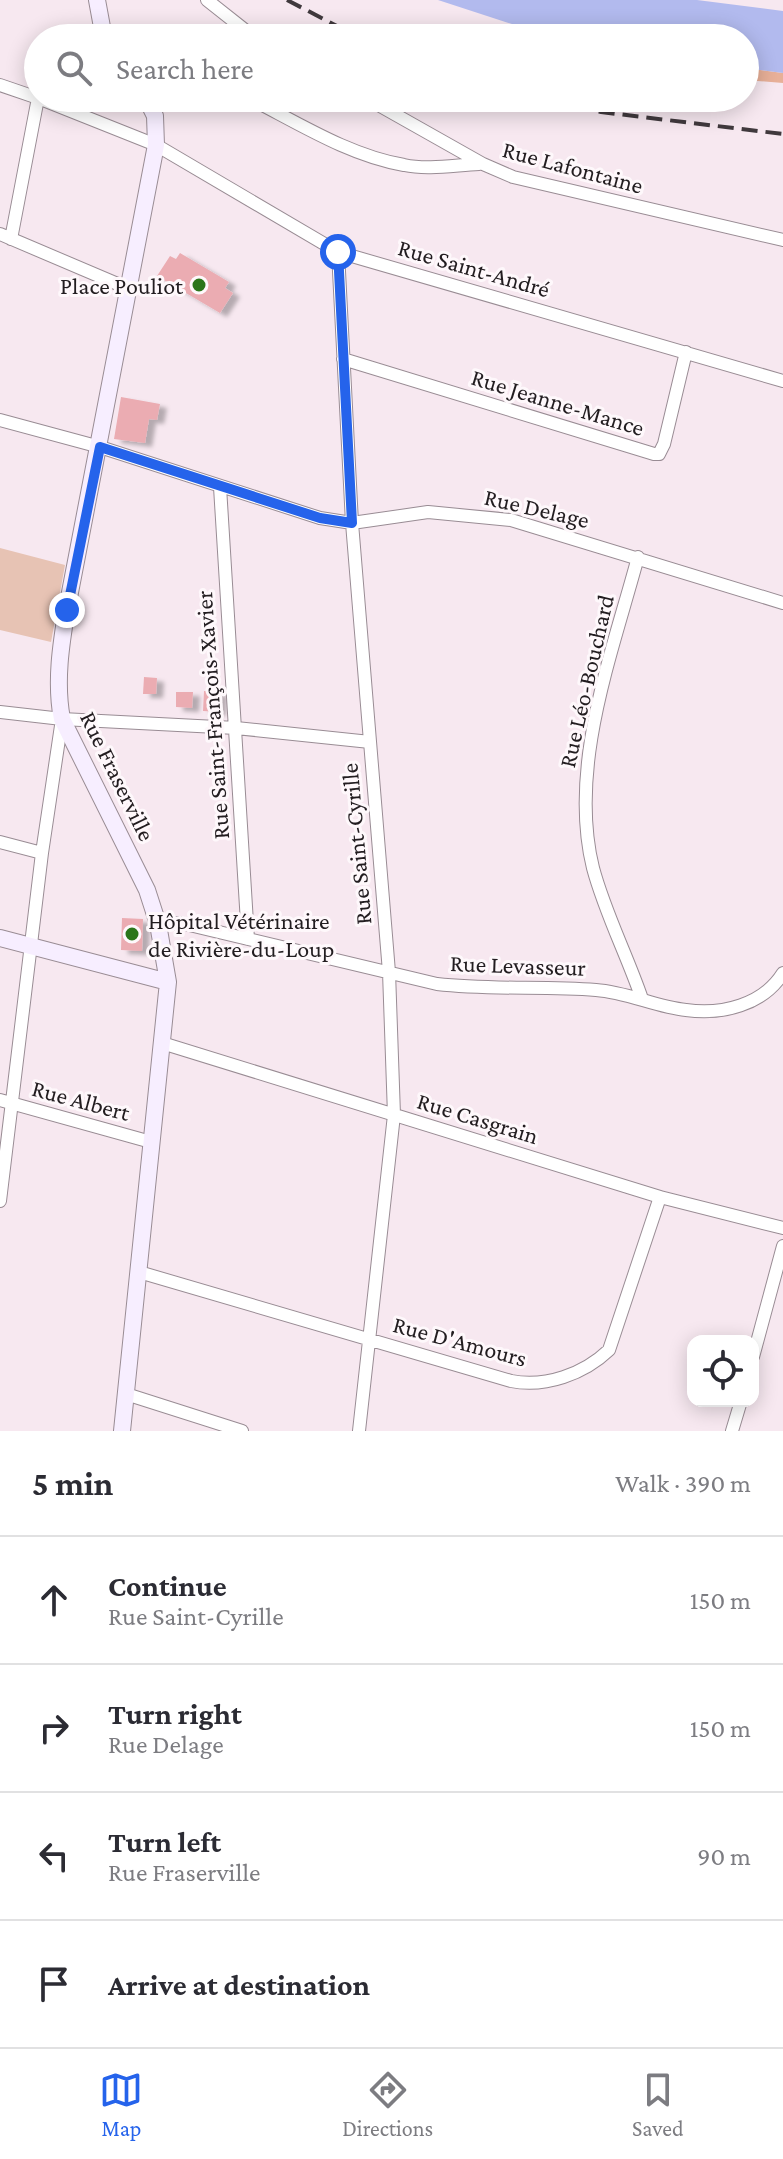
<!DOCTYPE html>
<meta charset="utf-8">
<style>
body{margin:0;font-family:"Crimson Pro",serif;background:#f7f7f7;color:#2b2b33}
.controls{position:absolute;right:24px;bottom:24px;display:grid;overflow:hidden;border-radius:16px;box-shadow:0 4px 20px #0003}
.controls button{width:72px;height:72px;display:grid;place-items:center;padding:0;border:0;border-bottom:2px solid #e1e1e2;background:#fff;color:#2b2b33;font:40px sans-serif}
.stop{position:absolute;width:24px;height:24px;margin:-18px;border:6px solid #2563eb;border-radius:50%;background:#fff}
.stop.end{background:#2563eb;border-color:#fff;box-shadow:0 2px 8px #0008}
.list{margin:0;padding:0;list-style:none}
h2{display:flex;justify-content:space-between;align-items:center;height:104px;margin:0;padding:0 32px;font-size:34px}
h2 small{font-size:26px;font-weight:400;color:#7c7c81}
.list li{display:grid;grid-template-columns:52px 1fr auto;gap:24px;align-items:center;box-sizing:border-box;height:128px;padding:0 32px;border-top:2px solid #e1e1e2}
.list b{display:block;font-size:30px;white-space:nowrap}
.list p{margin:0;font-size:26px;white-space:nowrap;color:#7c7c81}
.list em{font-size:26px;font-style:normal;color:#7c7c81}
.icon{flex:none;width:44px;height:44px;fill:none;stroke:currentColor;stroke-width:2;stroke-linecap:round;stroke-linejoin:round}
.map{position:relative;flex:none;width:783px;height:1431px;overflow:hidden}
.search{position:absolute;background:#fff;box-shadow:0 4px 20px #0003;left:24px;right:24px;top:24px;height:88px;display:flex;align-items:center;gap:20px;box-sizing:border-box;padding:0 28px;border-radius:44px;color:#7c7c81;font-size:30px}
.sheet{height:616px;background:#fff}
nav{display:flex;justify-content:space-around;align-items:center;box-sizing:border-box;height:112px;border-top:2px solid #e1e1e2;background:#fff;font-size:22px;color:#7c7c81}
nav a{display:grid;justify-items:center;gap:4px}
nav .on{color:#2563eb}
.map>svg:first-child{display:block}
.green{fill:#e7c3b4}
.forest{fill:#e8b098}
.water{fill:#b2baee}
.building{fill:#ebacb2;filter:url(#shadow)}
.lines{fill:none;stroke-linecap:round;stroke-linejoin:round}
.street-casing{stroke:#998c94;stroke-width:14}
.secondary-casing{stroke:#998c94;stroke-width:18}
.street{stroke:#fff;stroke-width:12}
.secondary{stroke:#f7eeff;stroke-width:16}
.rail{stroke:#40393d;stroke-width:4;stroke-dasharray:16 8;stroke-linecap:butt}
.route{stroke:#2563eb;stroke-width:10}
.poi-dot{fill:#2b7519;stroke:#fef8fb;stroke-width:3}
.labels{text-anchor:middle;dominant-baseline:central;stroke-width:6;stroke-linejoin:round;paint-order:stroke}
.street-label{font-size:24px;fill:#221d20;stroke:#fef8fb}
.poi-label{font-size:24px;fill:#221d20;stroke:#fef8fb;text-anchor:end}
</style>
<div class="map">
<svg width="783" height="1431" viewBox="0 0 783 1431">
<defs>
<filter id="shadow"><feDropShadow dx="7" dy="4" stdDeviation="2" flood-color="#0004"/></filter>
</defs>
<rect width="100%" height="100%" fill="#f7e8f0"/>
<path class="green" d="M0 548 65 565 51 642 0 630Z"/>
<path class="forest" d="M745 68 783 73V83L745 80Z"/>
<path class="water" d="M438 0H697L783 11V73L745 68V38H555Z"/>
<path class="building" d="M308 28 328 38H303Z
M180 253 229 282 225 288 233 293 220 313 157 276 170 256 176 259Z
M121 397 160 404 157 420 149 419 145 443 114 439Z
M144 677 157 678 156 694H143Z
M204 691 220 692 219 712 203 711Z
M176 692H193L192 708 176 707Z
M122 918 143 919 142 951 121 950Z"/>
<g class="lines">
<g class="street-casing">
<path id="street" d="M207 0 255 38
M121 38H132
M0 85 38 98
M38 98 156 145 338 252 783 381
M249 98C298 123 350 156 404 165 428 170 455 165 479 164
M366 98 483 164 513 177 783 240
M0 234 127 288
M11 239 38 98
M338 252 352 523 389 972 394 1115 359 1431
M343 359 654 454H659L664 444 686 352
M0 420 100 447 320 518 352 523 428 512 511 520 783 603
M220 487 248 939
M638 557C612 654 568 767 593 868 605 913 627 955 642 999
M0 712 62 719 236 728 370 742
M0 842 42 853
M158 924 181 923 437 984C490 990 543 986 596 990 627 992 656 1007 686 1010 722 1015 763 1005 783 973
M162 1043 660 1197 783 1228
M0 1100 151 1142
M0 1201 42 853 62 719
M139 1272 511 1381C545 1388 584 1374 609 1350L660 1197
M753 1357 783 1246
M126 1394 242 1431
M732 1431 741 1401"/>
</g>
<g class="secondary-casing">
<path id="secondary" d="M97 0 104 38
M0 938 168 982
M122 1431 168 982 158 924 147 890 62 719C55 682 61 644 67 608L156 145 155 116 146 98"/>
</g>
<use href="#street" class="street"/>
<use href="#secondary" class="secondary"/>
<path class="rail" d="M287 0 360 38
M528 98 601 112 783 134"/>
</g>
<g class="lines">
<path class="route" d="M67 610 100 447 320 518 352 523 338 252"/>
</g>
<g class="poi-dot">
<circle cx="199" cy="285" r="8"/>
<circle cx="132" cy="934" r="8"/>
</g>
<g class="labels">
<g class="street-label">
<text transform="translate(573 167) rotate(15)">Rue Lafontaine</text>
<text transform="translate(474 268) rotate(16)">Rue Saint-André</text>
<text transform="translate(558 402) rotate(17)">Rue Jeanne-Mance</text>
<text transform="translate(537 508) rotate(13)">Rue Delage</text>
<text transform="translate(586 681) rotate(-77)">Rue Léo-Bouchard</text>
<text transform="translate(212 715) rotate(-94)">Rue Saint-François-Xavier</text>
<text transform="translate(118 776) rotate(64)">Rue Fraserville</text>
<text transform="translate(356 844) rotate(-95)">Rue Saint-Cyrille</text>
<text transform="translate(518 965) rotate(2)">Rue Levasseur</text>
<text transform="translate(81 1100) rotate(15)">Rue Albert</text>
<text transform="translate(478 1118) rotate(17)">Rue Casgrain</text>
<text transform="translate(460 1341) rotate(15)">Rue D'Amours</text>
</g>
<g class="poi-label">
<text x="183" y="285">Place Pouliot</text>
<text x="148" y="920" text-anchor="start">Hôpital Vétérinaire<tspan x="148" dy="28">de Rivière-du-Loup</tspan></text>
</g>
</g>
</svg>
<div class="controls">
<button><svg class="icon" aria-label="locate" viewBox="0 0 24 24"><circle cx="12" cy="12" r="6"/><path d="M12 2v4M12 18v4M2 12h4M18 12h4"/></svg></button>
</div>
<div class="stop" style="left:338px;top:252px"></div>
<div class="stop end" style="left:67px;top:610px"></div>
<div class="search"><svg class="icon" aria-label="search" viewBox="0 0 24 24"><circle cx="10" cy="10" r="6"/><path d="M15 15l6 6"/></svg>Search here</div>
</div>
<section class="sheet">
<h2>5 min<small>Walk · 390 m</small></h2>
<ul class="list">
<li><svg class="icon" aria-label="ahead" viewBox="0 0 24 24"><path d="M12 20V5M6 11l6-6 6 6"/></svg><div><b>Continue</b><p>Rue Saint-Cyrille</p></div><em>150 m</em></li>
<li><svg class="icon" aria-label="right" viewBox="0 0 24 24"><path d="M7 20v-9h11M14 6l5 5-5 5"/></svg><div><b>Turn right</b><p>Rue Delage</p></div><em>150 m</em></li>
<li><svg class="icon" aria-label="left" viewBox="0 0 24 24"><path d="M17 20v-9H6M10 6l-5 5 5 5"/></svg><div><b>Turn left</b><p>Rue Fraserville</p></div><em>90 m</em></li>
<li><svg class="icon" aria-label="arrive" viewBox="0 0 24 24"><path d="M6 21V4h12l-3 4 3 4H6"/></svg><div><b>Arrive at destination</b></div></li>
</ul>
</section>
<nav>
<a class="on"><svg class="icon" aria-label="map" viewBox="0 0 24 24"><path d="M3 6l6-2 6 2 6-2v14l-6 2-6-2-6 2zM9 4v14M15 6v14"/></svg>Map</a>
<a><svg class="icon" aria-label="directions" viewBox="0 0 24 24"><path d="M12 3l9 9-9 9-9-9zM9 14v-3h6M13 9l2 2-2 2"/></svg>Directions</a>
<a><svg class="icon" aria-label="saved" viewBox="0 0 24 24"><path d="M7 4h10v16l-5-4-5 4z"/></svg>Saved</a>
</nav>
